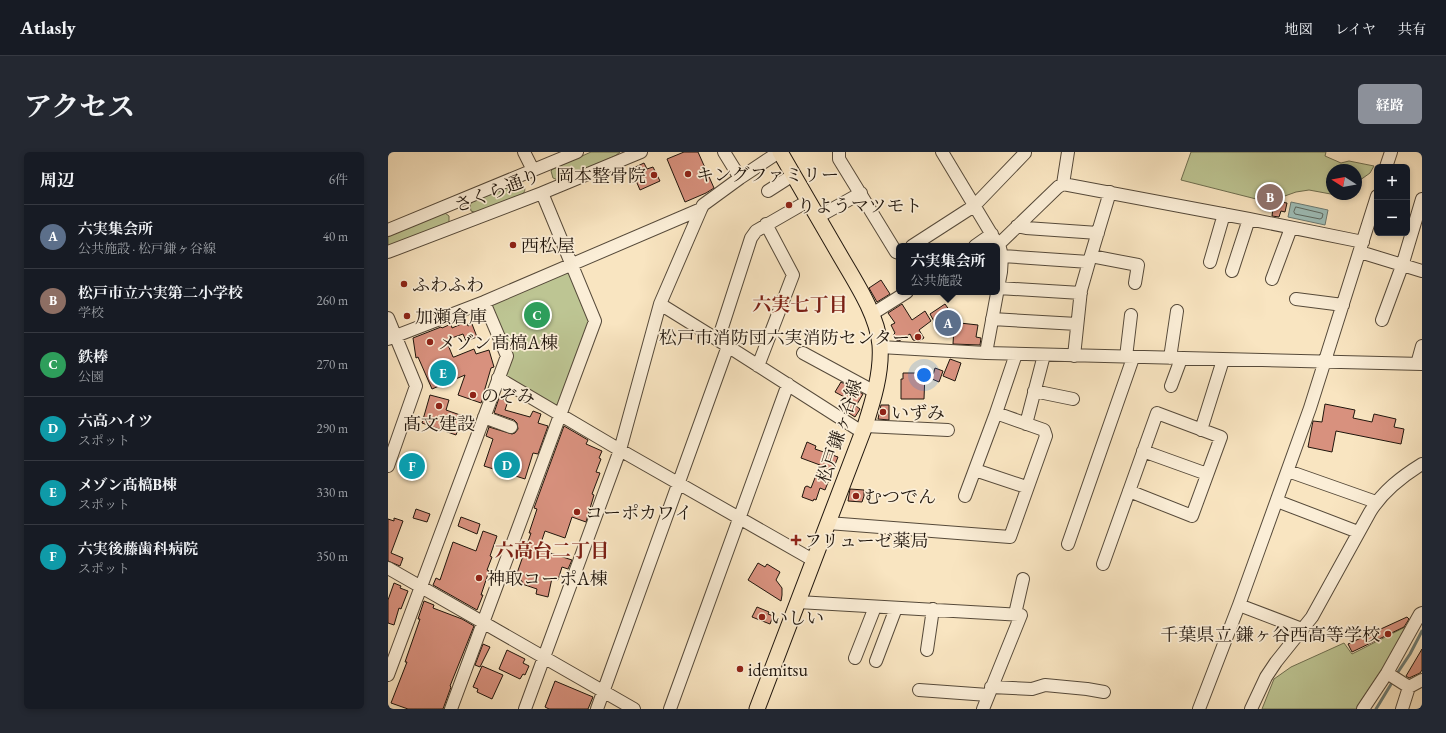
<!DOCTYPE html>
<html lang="ja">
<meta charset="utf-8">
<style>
body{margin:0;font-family:"EB Garamond","Noto Serif JP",serif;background:#242831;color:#f1f3f6}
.controls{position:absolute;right:12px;top:12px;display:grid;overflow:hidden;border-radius:6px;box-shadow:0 2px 6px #0003}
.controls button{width:36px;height:36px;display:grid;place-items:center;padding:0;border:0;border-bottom:1px solid #363941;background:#171b24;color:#f1f3f6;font:20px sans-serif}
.compass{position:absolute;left:938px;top:12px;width:36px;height:36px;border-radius:50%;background:#171b24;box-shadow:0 2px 6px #0003;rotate:281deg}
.you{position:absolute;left:536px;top:223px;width:14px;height:14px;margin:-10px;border:3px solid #fff;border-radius:50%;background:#1a73e8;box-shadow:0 0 0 6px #1a73e833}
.badge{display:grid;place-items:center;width:26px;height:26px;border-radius:50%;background:#8c9099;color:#fff;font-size:13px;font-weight:700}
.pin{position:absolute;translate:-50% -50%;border:2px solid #fff;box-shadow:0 1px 4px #0006}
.popup{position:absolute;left:508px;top:91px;width:104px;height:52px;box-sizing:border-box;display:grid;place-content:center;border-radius:6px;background:#171b24;filter:drop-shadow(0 1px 3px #0005);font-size:13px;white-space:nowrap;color:#9ea1a6}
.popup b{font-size:15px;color:#f1f3f6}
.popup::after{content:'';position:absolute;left:50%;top:100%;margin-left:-8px;border:8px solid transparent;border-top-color:#171b24}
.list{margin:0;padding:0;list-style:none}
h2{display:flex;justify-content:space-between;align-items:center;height:52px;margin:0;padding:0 16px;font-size:17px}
h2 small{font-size:13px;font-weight:400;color:#9ea1a6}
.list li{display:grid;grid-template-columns:26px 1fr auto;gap:12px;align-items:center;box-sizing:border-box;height:64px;padding:0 16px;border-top:1px solid #363941}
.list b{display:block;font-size:15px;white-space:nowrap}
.list p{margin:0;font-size:13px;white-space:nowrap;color:#9ea1a6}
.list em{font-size:13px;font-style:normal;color:#9ea1a6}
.map{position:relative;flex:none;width:1034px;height:557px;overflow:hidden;border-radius:6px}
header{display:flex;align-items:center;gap:24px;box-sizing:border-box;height:56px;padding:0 20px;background:#171b24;border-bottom:1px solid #363941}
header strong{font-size:19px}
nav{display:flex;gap:22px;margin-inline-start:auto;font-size:14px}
.intro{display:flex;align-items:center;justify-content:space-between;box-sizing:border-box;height:96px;padding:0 24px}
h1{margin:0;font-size:28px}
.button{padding:10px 18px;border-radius:6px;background:#8c9099;color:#fff;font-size:14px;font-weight:700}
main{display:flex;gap:24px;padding:0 24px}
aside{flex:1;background:#171b24;border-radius:6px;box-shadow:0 2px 6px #0003}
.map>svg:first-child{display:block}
.green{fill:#bdc593;stroke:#6e6e50}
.water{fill:#9ebeb8;stroke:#6c7b74}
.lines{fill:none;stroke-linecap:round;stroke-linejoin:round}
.shore{stroke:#5f6a62;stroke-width:1}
.stream{stroke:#6c7b74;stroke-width:3}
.building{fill:#d8917e;stroke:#20160d}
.minor-casing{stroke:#564a3a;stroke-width:14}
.major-casing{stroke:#20160d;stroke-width:17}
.minor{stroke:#fbeed7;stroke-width:12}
.major{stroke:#f9e5c1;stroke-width:15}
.poi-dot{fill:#8f2418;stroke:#fbeed7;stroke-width:1.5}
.labels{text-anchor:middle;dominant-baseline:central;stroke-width:3.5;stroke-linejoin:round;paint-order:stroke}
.poi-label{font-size:18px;fill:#20160d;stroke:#fbeed7;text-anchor:start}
.street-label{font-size:18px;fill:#20160d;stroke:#fbeed7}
.neighbourhood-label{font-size:19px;font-weight:bold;fill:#7a1f14;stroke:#fbeed7}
</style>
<header>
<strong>Atlasly</strong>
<nav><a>地図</a><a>レイヤ</a><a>共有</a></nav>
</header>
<div class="intro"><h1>アクセス</h1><a class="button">経路</a></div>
<main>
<aside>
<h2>周辺<small>6件</small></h2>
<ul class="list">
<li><span class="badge" style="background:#5c6f8a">A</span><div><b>六実集会所</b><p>公共施設 · 松戸鎌ヶ谷線</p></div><em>40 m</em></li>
<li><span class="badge" style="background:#8d6e63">B</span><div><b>松戸市立六実第二小学校</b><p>学校</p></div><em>260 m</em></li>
<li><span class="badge" style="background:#2e9e5b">C</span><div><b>鉄棒</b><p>公園</p></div><em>270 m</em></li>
<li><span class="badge" style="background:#0f9aa8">D</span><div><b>六高ハイツ</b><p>スポット</p></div><em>290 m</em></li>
<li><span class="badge" style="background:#0f9aa8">E</span><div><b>メゾン髙槁B棟</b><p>スポット</p></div><em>330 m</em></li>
<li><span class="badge" style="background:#0f9aa8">F</span><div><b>六実後藤歯科病院</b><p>スポット</p></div><em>350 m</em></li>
</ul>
</aside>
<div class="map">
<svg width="1034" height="557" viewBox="0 0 1034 557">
<rect width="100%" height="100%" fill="#f9e5c1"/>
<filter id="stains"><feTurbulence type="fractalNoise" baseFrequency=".005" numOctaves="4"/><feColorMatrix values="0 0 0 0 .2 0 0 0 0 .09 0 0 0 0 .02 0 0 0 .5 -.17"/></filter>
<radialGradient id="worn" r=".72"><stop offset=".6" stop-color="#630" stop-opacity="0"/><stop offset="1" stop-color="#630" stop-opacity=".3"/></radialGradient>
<path class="green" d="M203 0H232L227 4 170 28 165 26 163 19 165 17Z
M803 0H938L937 4 953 11 961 9 986 14 982 21 968 31V18H944V42H961L959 45 921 38 908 40 880 50 793 28Z
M132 30 136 34C138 39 136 41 132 44L89 61 83 59 82 53 84 50Z
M57 61 61 64V71L0 98V83Z
M184 111 207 169 172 262 110 226 119 204 96 150Z
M1023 472 972 557H874L886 527 903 515 956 491 964 502Z"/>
<path class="water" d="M903 50 940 58 937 73 900 65Z"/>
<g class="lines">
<path class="shore" d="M908 55 933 61 935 62 934 66 932 67 907 62 906 60Z"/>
<path class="stream" d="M1008 523 1022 502 1034 479
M988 557 1005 529"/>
</g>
<path class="building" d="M296 0H310L326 36 318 41 297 50 279 7Z
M256 11 259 17 265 15 272 29 252 38 243 17Z
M886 49 899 51 897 60 893 59 891 65 884 64Z
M493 128 502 142 489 150 481 136Z
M514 152 524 168 537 159 543 169 531 178 536 186 531 189 525 188 522 182 511 189 508 188 505 183 507 181 503 173 507 171 500 161Z
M557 152 564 162 566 160 572 171 590 173 588 185 593 186 592 193 565 192 566 175 553 182 542 162Z
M78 170 80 174 84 172 89 185 78 189 75 182 58 188 65 205H66L86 197 88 202 101 198 106 215 103 216 96 240 97 241 93 251 70 243 77 223 44 237 30 205 28 206 25 186 53 175 54 176 63 172 64 176Z
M562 207 573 211 567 229 555 224Z
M547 216 555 219 551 230 544 227Z
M515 221H537L536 247H513V227H515Z
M453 230 475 242 468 254 472 257 467 265 456 258 462 248 447 240Z
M42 243 61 248 58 258 75 264 68 283 34 271Z
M111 246 120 249 117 258 142 265 145 259 153 262 150 271 160 274 150 302 145 301 137 327 96 314 105 287 98 284 101 275 124 282 127 281 130 277 129 271 126 268 106 261Z
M937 252 967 258 965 266 984 270 986 262 1008 267 1006 275 1016 277 1013 292 948 279 944 300 920 295 925 269 934 270Z
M493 253H501V268L490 267Z
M176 274 200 288 198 292 214 299 211 306 213 307 208 320 212 321 204 342 206 343 198 370 184 365 177 386 157 379 152 394 154 395 153 398 184 408 180 417 174 415 170 428 164 426 160 445 148 442 149 437 134 432V429L127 427 143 381H141L149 357 146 356Z
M419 290 428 294 427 297 450 305 437 338 432 336 428 348 426 347 425 349 414 345 417 335 419 334 423 336 432 313 413 306Z
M15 303 36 311 31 323 13 316 15 311H12Z
M462 337 476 338V344L474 350 460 349Z
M28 357 42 362 39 370 25 366Z
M73 365 92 372 89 382 70 374Z
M6 366 15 369 3 401 15 406 12 414 0 409V367L6 369Z
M95 379 109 384 102 404 104 405 99 418 101 419 93 443H95L89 458 45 433 48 426 52 428 65 390 88 399Z
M370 411 377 415 379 412 392 420 388 428 394 436V443L393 449 360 428Z
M6 431 13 434 12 436 20 439 13 457 11 456 6 473 0 471V448Z
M36 449 46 453 45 456 74 467 86 474 62 534 63 535 55 557H20L3 551 19 510H17L32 467H30Z
M369 455 381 460 380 462 385 464 382 472 364 465Z
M1019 465 1021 467 1016 475 964 500 960 492Z
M95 492 102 495 92 515 87 513Z
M1034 497V518L1032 521 1021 526 1018 524Z
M119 498 137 507 135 511 141 514 137 523 135 522 132 527 111 517Z
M94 514 115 523 104 547 89 540 90 537 85 535Z
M167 529 205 545 200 557H161L157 555Z"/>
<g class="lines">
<g class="minor-casing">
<path id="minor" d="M136 0 145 18
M336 0 352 26
M451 0V7L508 100 511 101
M554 0 607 88 611 92 614 104 613 120 598 201
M680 0 675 32 861 67 975 90
M998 15 1003 0
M380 39 405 23
M430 65 473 41
M629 74 638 76 710 81
M0 78 189 0
M611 92 670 35 675 32
M524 94 586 54 637 1
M587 94 604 82
M0 100 154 41 253 0
M972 100 1034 119
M614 104 701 110 722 40
M703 104 750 113 747 131
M822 110 836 62
M844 119 861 67
M884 127 903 76
M610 136 693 141
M908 147 955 153
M272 152 330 188 474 280
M484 162 519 140
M0 166 28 234 0 314
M604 167 689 172
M994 168 1014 114 1034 47
M0 187 96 150 313 57
M330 188 363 86 368 79 420 49
M492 195 598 201 1034 212
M415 201 487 240
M686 204 693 138 701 110
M738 205 743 163
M782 206 789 159
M1029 212 1034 194
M370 214 405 123 378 72
M110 226 232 298 425 408
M783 234 793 207
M646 239 685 247
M608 261 628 202
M96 265 123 275
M638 272 656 203
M477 274 560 278
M813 278 835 208
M755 299 819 322
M587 318 638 335
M900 319 988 350
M889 349 970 380
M440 371 622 385 658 284 656 278 608 261 577 344
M680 392 745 206
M715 412C733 362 751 311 769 261L833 285 804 364 741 339
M0 416 246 557
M410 450 633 463 595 557
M851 453 914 477
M627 462 635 427
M539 498 545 457
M467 506 487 455
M488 509 508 456
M999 521 1021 535
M0 523 119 204 96 150
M603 535 644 537 657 533 699 537 716 540
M531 538 600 543
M63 557 207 169 154 41
M137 557 232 298 272 152 313 57 315 53 352 26 391 0
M209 557 340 194
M282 557 400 232
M811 557 851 453 922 256 989 44
M863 557 878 525 888 510 924 465 982 360C995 339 1013 325 1034 312
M975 557 999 521 1032 462 1034 461
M1014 557 1021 535 1034 528"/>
</g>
<g class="major-casing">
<path id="major" d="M369 557 477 274C485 249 494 220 492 193 489 161 466 128 450 100 431 67 411 33 392 0"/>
</g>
<use href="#minor" class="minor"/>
<use href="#major" class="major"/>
</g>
<g class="poi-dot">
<circle cx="300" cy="22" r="4"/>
<circle cx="266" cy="23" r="4"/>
<circle cx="401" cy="53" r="4"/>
<circle cx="125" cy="93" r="4"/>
<circle cx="16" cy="132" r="4"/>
<circle cx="19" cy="164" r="4"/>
<circle cx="530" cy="185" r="4"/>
<circle cx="42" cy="190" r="4"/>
<circle cx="85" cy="243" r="4"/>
<circle cx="51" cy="254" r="4"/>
<circle cx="495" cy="260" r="4"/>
<circle cx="468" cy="344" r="4"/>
<circle cx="189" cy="360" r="4"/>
<path d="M406 382h4v4h4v4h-4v4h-4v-4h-4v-4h4z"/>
<circle cx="91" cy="426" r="4"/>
<circle cx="374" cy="465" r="4"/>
<circle cx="1000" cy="482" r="4"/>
<circle cx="352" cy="517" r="4"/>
</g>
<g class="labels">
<g class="poi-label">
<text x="308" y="22">キングファミリー</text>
<text x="258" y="23" text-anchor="end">岡本整骨院</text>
<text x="409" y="53">りようマツモト</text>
<text x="133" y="93">西松屋</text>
<text x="24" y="132">ふわふわ</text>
<text x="27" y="164">加瀬倉庫</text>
<text x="522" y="185" text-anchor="end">松戸市消防団六実消防センター</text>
<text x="50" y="190">メゾン髙槁A棟</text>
<text x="93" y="243">のぞみ</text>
<text x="503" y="260">いずみ</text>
<text x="51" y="271" text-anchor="middle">髙文建設</text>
<text x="476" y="344">むつでん</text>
<text x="197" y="360">コーポカワイ</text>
<text x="416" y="388">フリューゼ薬局</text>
<text x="99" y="426">神取コーポA棟</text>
<text x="382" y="465">いしい</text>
<text x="992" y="482" text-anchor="end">千葉県立 鎌ヶ谷西高等学校</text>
<text x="360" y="517">idemitsu</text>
</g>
<g class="street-label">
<text transform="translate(109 38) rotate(-21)">さくら通り</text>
<text transform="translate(451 279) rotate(-72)">松戸鎌ヶ谷線</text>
</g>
<g class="neighbourhood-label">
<text x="412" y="152">六実七丁目</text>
<text x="164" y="398">六高台二丁目</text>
</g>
</g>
<rect width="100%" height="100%" filter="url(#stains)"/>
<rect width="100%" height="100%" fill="url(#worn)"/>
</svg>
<div class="controls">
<button>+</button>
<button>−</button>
</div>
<svg class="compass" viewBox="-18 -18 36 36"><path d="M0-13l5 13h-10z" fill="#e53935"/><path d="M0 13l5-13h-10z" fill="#9ea1a6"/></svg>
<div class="you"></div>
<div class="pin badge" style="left:560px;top:171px;background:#5c6f8a">A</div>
<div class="popup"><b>六実集会所</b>公共施設</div>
<div class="pin badge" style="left:882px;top:45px;background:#8d6e63">B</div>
<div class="pin badge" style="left:149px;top:163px;background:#2e9e5b">C</div>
<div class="pin badge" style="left:119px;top:313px;background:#0f9aa8">D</div>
<div class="pin badge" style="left:55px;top:221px;background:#0f9aa8">E</div>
<div class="pin badge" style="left:24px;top:314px;background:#0f9aa8">F</div>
</div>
</main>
